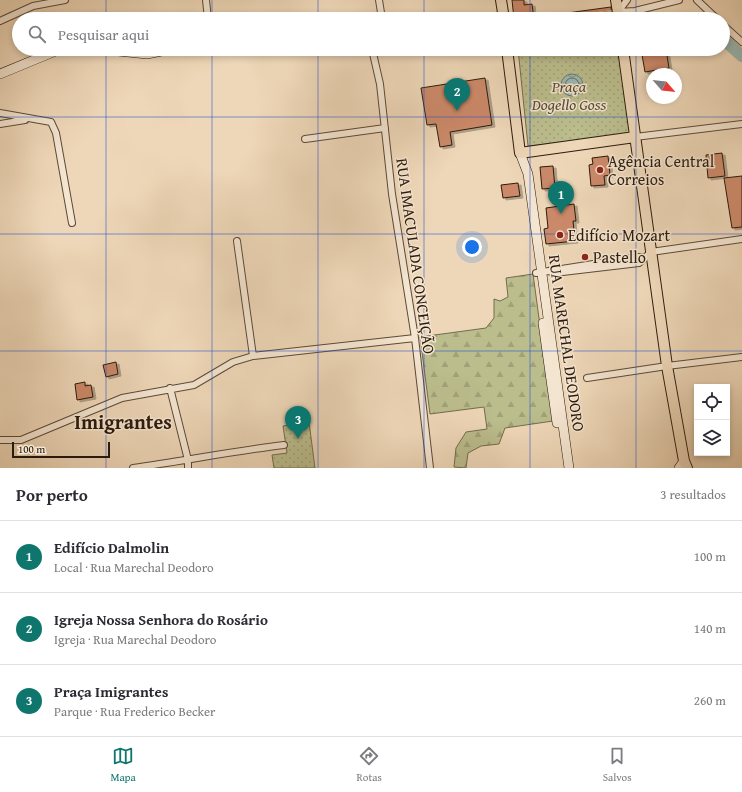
<!DOCTYPE html>
<html lang="pt">
<meta charset="utf-8">
<style>
body{margin:0;font-family:"Gentium Book Plus",serif;background:#f2f2f3;color:#2b2b33}
.controls{position:absolute;right:12px;bottom:12px;display:grid;overflow:hidden;border-radius:0px;box-shadow:0 2px 6px #0003}
.controls button{width:36px;height:36px;display:grid;place-items:center;padding:0;border:0;border-bottom:1px solid #e1e1e2;background:#fff;color:#2b2b33;font:20px sans-serif}
.compass{position:absolute;left:646px;top:68px;width:36px;height:36px;border-radius:50%;background:#fff;box-shadow:0 2px 6px #0003;rotate:118deg}
.scale{position:absolute;left:12px;bottom:10px;width:98px;box-sizing:border-box;padding-left:4px;border:2px solid #2b1b0d;border-top:0;font-size:11px;line-height:14px;white-space:nowrap;color:#2b1b0d;-webkit-text-stroke:3px #f4e5d1;paint-order:stroke}
.you{position:absolute;left:472px;top:247px;width:14px;height:14px;margin:-10px;border:3px solid #fff;border-radius:50%;background:#1a73e8;box-shadow:0 0 0 6px #1a73e833}
.badge{display:grid;place-items:center;width:26px;height:26px;border-radius:50%;background:#0f766e;color:#fff;font-size:13px;font-weight:700}
.pin{position:absolute;translate:-50% -33px;filter:drop-shadow(0 1px 2px #0008)}
.pin::after{content:'';position:absolute;top:21px;width:14px;height:12px;background:inherit;clip-path:polygon(0 0,100% 0,50% 100%)}
.list{margin:0;padding:0;list-style:none}
h2{display:flex;justify-content:space-between;align-items:center;height:52px;margin:0;padding:0 16px;font-size:17px}
h2 small{font-size:13px;font-weight:400;color:#7c7c81}
.list li{display:grid;grid-template-columns:26px 1fr auto;gap:12px;align-items:center;box-sizing:border-box;height:72px;padding:0 16px;border-top:1px solid #e1e1e2}
.list b{display:block;font-size:15px;white-space:nowrap}
.list p{margin:0;font-size:13px;white-space:nowrap;color:#7c7c81}
.list em{font-size:13px;font-style:normal;color:#7c7c81}
.icon{flex:none;width:22px;height:22px;fill:none;stroke:currentColor;stroke-width:2;stroke-linecap:round;stroke-linejoin:round}
.map{position:relative;flex:none;width:742px;height:468px;overflow:hidden}
.search{position:absolute;background:#fff;box-shadow:0 2px 6px #0003;left:12px;right:12px;top:12px;height:44px;display:flex;align-items:center;gap:10px;box-sizing:border-box;padding:0 14px;border-radius:22px;color:#7c7c81;font-size:15px}
.sheet{height:268px;background:#fff}
nav{display:flex;justify-content:space-around;align-items:center;box-sizing:border-box;height:56px;border-top:1px solid #e1e1e2;background:#fff;font-size:11px;color:#7c7c81}
nav a{display:grid;justify-items:center;gap:2px}
nav .on{color:#0f766e}
.map>svg:first-child{display:block}
.green{fill:url(#green-dots);stroke:#736c4d}
.forest{fill:url(#forest-firs);stroke:#736c4d}
.water{fill:url(#water-waves);stroke:#6e7971}
.lines{fill:none;stroke-linecap:round;stroke-linejoin:round}
.shore{stroke:#626a60;stroke-width:1}
.river{stroke:#9ab8b4;stroke-width:12}
.building{fill:#cb8969;stroke:#2b1b0d;filter:url(#shadow)}
.street-tunnel{stroke:#c7b196;stroke-width:6;stroke-dasharray:6 3;stroke-linecap:butt}
.street-casing{stroke:#5c4a38;stroke-width:8}
.secondary-casing{stroke:#2b1b0d;stroke-width:10}
.primary-casing{stroke:#2b1b0d;stroke-width:12}
.street{stroke:#f4e5d1;stroke-width:6}
.secondary{stroke:#f4e5d1;stroke-width:9}
.primary{stroke:#eed7b8;stroke-width:10}
.grid{fill:none;stroke:#1d4ed8;stroke-width:1;stroke-opacity:0.55}
.poi-dot{fill:#8f2418;stroke:#f4e5d1;stroke-width:1.5}
.labels{text-anchor:middle;dominant-baseline:central;stroke-width:3;stroke-linejoin:round;paint-order:stroke}
.park-label{font-size:16px;font-style:italic;fill:#564c33;stroke:#f4e5d1}
.poi-label{font-size:16px;fill:#2b1b0d;stroke:#f4e5d1;text-anchor:start}
.street-label{font-size:16px;fill:#2b1b0d;stroke:#f4e5d1}
.district-label{font-size:20px;font-weight:bold;fill:#2b1b0d;stroke:#f4e5d1}
</style>
<div class="map">
<svg width="742" height="468" viewBox="0 0 742 468">
<defs>
<pattern id="green-dots" width="8" height="8" patternUnits="userSpaceOnUse"><rect width="8" height="8" fill="#bbbd8d"/><path d="M2 2h.1M6 6h.1" fill="none" stroke="#a1a278" stroke-width="1.8" stroke-linecap="round"/></pattern>
<pattern id="forest-firs" width="22" height="20" patternUnits="userSpaceOnUse"><rect width="22" height="20" fill="#bbbd8d"/><path d="M5 1l3.5 6h-7zM16 11l3.5 6h-7z" fill="#a1a278"/></pattern>
<pattern id="water-waves" width="16" height="10" patternUnits="userSpaceOnUse"><rect width="16" height="10" fill="#9ab8b4"/><path d="M0 5q4-4 8 0t8 0" fill="none" stroke="#7e9591"/></pattern>
<filter id="shadow"><feDropShadow dx="3" dy="2" stdDeviation="0" flood-color="#0004"/></filter>
</defs>
<rect width="100%" height="100%" fill="#eed7b8"/>
<filter id="stains"><feTurbulence type="fractalNoise" baseFrequency=".005" numOctaves="4"/><feColorMatrix values="0 0 0 0 .2 0 0 0 0 .09 0 0 0 0 .02 0 0 0 .5 -.17"/></filter>
<radialGradient id="worn" r=".72"><stop offset=".6" stop-color="#630" stop-opacity="0"/><stop offset="1" stop-color="#630" stop-opacity=".3"/></radialGradient>
<path class="green" d="M518 49H619L631 135 528 146Z
M309 422 315 468H274L272 455 287 453 283 426Z"/>
<path class="forest" d="M533 274 553 421 505 428 499 444 481 446 468 453 466 468 454 467 456 448 466 432 487 429 484 407 430 414 420 337 486 328 494 318V299L500 301 508 297 506 278Z"/>
<path class="water" d="M561 85a11 11 0 1 1 22 0a11 11 0 1 1-22 0Z"/>
<g class="lines">
<path class="shore" d="M565 85a7 7 0 1 1 14 0a7 7 0 1 1-14 0Z"/>
<path class="river" d="M723 39 742 56"/>
</g>
<path class="building" d="M512 0H524V5L532 4 534 19H514Z
M611 7 612 19H545V16Z
M641 49H666L669 68 645 72Z
M485 78 492 125 450 132 452 145 440 147 436 124 427 125 421 88Z
M722 153 725 176 708 178 706 155Z
M608 156 610 175 604 176 605 185 591 186 589 165 593 164 592 158Z
M553 166 555 188 542 189 540 167Z
M742 176V227L732 228 724 178Z
M518 183 520 196 503 198 501 185Z
M574 204 576 221H573L575 241 546 244 544 229 548 228 546 208Z
M116 362 118 374 106 377 103 365Z
M85 382V386L91 385 93 397 77 400 75 384Z"/>
<g class="lines">
<path class="street-tunnel" d="M562 19 618 12"/>
<g class="street-casing">
<path id="street" d="M206 0 208 19
M379 0 382 19
M697 0 717 19
M618 12 635 11 679 0
M618 12 627 0
M0 21 33 6 65 0
M723 25 742 42
M372 49 380 84 392 194 415 338 430 468
M0 113 51 122 56 133 72 223
M0 124 25 120
M635 137 742 124
M305 139 385 128
M237 241 253 356
M549 271 554 273 639 263 651 252 742 239
M536 273 638 257 645 258
M587 378 667 366 742 357
M170 388 188 460V468
M0 440H21L122 398 194 385 233 362 253 356 415 338
M133 468C183 461 234 451 284 445"/>
</g>
<g class="secondary-casing">
<path id="secondary" d="M99 49 147 54 171 49
M253 49H328
M0 74 58 50 67 49
M520 153 528 174 569 468
M543 323 557 423
M679 468 684 461"/>
</g>
<g class="primary-casing">
<path id="primary" d="M501 0 504 19
M616 0 619 19
M507 49 520 153 635 137
M623 49 667 366 684 461 687 468"/>
</g>
<use href="#street" class="street"/>
<use href="#secondary" class="secondary"/>
<use href="#primary" class="primary"/>
</g>
<path class="grid" d="M106 0V19M212 0V19M318 0V19M424 0V19M530 0V19M636 0V19M106 49V468M212 49V468M318 49V468M424 49V468M530 49V468M636 49V468M0 117H742M0 234H742M0 351H742"/>
<g class="poi-dot">
<circle cx="600" cy="170" r="4"/>
<circle cx="560" cy="235" r="4"/>
<circle cx="585" cy="257" r="4"/>
</g>
<g class="labels">
<g class="park-label">
<text x="569" y="86">Praça<tspan x="569" dy="18">Dogello Goss</tspan></text>
</g>
<g class="poi-label">
<text x="608" y="161">Agência Central<tspan x="608" dy="18">Correios</tspan></text>
<text x="568" y="235">Edifício Mozart</text>
<text x="593" y="257">Pastello</text>
</g>
<g class="street-label">
<text transform="translate(416 256) rotate(82)">RUA IMACULADA CONCEIÇÃO</text>
<text transform="translate(567 343) rotate(82)">RUA MARECHAL DEODORO</text>
</g>
<g class="district-label">
<text x="123" y="421">Imigrantes</text>
</g>
</g>
<rect width="100%" height="100%" filter="url(#stains)"/>
<rect width="100%" height="100%" fill="url(#worn)"/>
</svg>
<div class="controls">
<button><svg class="icon" aria-label="locate" viewBox="0 0 24 24"><circle cx="12" cy="12" r="6"/><path d="M12 2v4M12 18v4M2 12h4M18 12h4"/></svg></button>
<button><svg class="icon" aria-label="layers" viewBox="0 0 24 24"><path d="M12 4l9 5-9 5-9-5zM3 14l9 5 9-5"/></svg></button>
</div>
<svg class="compass" viewBox="-18 -18 36 36"><path d="M0-13l5 13h-10z" fill="#e53935"/><path d="M0 13l5-13h-10z" fill="#7c7c81"/></svg>
<div class="scale">100 m</div>
<div class="you"></div>
<div class="pin badge" style="left:561px;top:214px">1</div>
<div class="pin badge" style="left:457px;top:111px">2</div>
<div class="pin badge" style="left:298px;top:439px">3</div>
<div class="search"><svg class="icon" aria-label="search" viewBox="0 0 24 24"><circle cx="10" cy="10" r="6"/><path d="M15 15l6 6"/></svg>Pesquisar aqui</div>
</div>
<section class="sheet">
<h2>Por perto<small>3 resultados</small></h2>
<ul class="list">
<li><span class="badge">1</span><div><b>Edifício Dalmolin</b><p>Local · Rua Marechal Deodoro</p></div><em>100 m</em></li>
<li><span class="badge">2</span><div><b>Igreja Nossa Senhora do Rosário</b><p>Igreja · Rua Marechal Deodoro</p></div><em>140 m</em></li>
<li><span class="badge">3</span><div><b>Praça Imigrantes</b><p>Parque · Rua Frederico Becker</p></div><em>260 m</em></li>
</ul>
</section>
<nav>
<a class="on"><svg class="icon" aria-label="map" viewBox="0 0 24 24"><path d="M3 6l6-2 6 2 6-2v14l-6 2-6-2-6 2zM9 4v14M15 6v14"/></svg>Mapa</a>
<a><svg class="icon" aria-label="directions" viewBox="0 0 24 24"><path d="M12 3l9 9-9 9-9-9zM9 14v-3h6M13 9l2 2-2 2"/></svg>Rotas</a>
<a><svg class="icon" aria-label="saved" viewBox="0 0 24 24"><path d="M7 4h10v16l-5-4-5 4z"/></svg>Salvos</a>
</nav>
